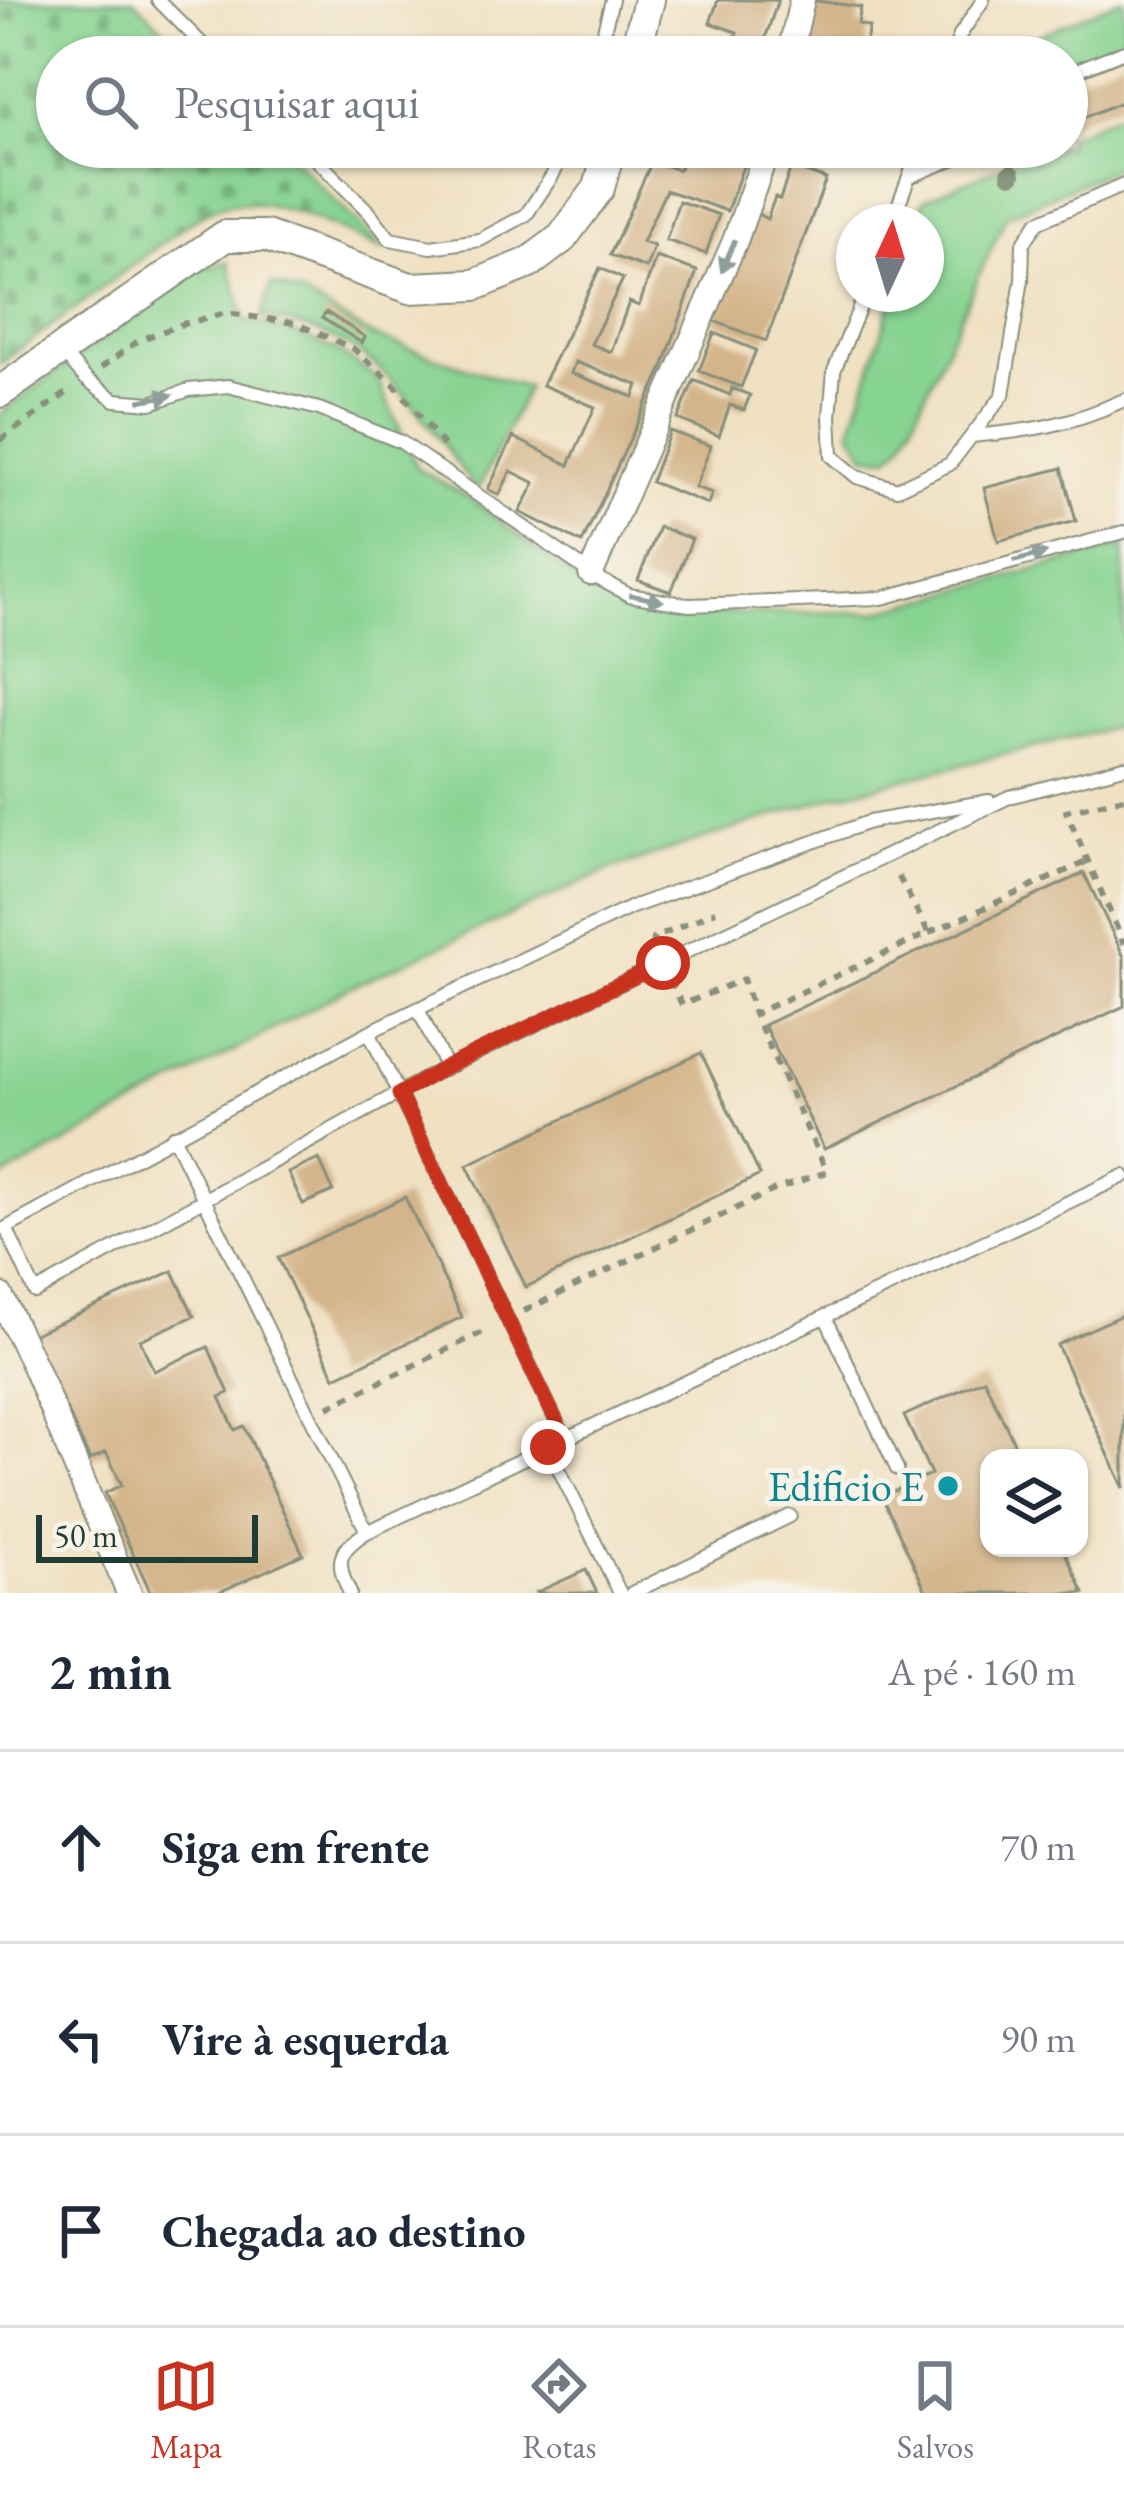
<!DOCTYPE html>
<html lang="pt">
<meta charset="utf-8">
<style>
body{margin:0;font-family:"EB Garamond",serif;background:#f2f2f3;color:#1f2937}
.controls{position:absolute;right:36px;bottom:36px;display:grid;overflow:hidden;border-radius:24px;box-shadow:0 3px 9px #0004}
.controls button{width:108px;height:108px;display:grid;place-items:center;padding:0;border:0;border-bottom:3px solid #e0e1e3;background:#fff;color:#1f2937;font:60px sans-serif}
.compass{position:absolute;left:836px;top:204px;width:108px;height:108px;border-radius:50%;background:#fff;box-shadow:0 3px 9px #0004;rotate:4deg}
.scale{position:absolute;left:36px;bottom:30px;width:222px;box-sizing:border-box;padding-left:12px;border:6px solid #1f3d34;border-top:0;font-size:33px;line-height:42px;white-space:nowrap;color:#1f3d34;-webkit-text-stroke:9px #f7f3e8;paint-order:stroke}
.stop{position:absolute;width:36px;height:36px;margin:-27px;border:9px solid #c8321e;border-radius:50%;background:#fff}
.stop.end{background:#c8321e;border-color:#fff;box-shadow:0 3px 12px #0008}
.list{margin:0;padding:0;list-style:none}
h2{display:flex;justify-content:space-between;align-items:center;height:156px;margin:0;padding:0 48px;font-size:51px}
h2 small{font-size:39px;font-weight:400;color:#747a83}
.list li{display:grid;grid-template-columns:78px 1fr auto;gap:36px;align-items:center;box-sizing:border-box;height:192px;padding:0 48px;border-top:3px solid #e0e1e3}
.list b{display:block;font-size:45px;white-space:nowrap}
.list em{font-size:39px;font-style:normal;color:#747a83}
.icon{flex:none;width:66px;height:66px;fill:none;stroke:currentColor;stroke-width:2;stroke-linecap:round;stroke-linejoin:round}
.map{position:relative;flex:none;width:1124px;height:1593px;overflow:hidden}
.search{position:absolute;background:#fff;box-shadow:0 3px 9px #0004;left:36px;right:36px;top:36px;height:132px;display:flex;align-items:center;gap:30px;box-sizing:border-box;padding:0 42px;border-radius:66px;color:#747a83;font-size:45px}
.sheet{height:732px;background:#fff}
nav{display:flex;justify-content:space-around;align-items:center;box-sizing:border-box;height:168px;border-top:3px solid #e0e1e3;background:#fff;font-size:33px;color:#747a83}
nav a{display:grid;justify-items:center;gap:6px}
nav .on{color:#c8321e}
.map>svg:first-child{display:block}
.green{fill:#87d391;stroke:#538862;stroke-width:3}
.cemetery{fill:url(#cemetery-stones);stroke:#538862;stroke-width:3}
.building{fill:#d4b58b;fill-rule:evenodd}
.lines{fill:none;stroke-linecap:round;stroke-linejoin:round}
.service-casing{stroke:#888f7c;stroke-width:16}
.minor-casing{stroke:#888f7c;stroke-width:28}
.tertiary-casing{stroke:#888f7c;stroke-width:34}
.path{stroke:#888f7c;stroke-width:6;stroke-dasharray:9 9;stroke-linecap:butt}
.service{stroke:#fff;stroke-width:12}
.minor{stroke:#fff;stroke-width:24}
.tertiary{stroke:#fff;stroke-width:30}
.tree{fill:#89977f}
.oneway{fill:#8f9e9a}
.route{stroke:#c8321e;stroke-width:15}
.culture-dot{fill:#0f9aa8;stroke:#f7f3e8;stroke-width:4.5}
.labels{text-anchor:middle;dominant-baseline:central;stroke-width:10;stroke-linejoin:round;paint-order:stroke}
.culture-label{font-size:42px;fill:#0d838f;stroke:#f7f3e8;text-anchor:end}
</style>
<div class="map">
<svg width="1124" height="1593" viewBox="0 0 1124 1593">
<defs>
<pattern id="cemetery-stones" width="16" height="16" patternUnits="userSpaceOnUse" patternTransform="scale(3)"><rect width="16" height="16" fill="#87d391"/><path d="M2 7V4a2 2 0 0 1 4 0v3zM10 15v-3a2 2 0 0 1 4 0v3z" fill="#6eac77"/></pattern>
</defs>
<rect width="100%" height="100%" fill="#f7f3e8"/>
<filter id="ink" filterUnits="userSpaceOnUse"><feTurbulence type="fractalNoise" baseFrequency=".00833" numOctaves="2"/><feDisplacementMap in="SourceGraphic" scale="24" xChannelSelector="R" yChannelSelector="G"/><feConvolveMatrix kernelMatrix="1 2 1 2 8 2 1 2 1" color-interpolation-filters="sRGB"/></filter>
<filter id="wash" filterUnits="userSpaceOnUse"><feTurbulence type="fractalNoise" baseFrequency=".004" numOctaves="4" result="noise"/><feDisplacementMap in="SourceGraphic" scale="48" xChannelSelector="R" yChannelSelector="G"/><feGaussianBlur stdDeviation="2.7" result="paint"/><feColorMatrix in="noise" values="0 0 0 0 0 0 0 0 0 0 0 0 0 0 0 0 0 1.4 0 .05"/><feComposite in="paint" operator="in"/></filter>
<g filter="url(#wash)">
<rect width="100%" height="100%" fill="#f0e1c3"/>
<path class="green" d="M1119 0H1124V42L1067 64V57H989Z
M1124 111V164L1006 216 903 443 889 457 866 455 851 430 894 294H926V222H917L924 200 1044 147H1067V137Z
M228 262 246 321 289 331 336 350 377 378 417 468 471 499 596 595 630 611 688 614 877 612 1124 546V725L831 797 615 868 350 987 0 1179V414L196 270Z
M271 284 303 295 372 336 527 388 477 492C446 448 399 377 352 348 325 332 293 323 262 318Z"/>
<path class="cemetery" d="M0 0H134L191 57H57V147H281L384 250C340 231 272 193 223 205 212 208 200 217 190 222L0 364Z"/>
<g id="blocks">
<path class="building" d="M718 0H778L759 57 731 48 737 32 710 23Z
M810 0 861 7 858 24 869 27 863 57H799Z
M1124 58V101L1068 124 1067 82Z
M687 147H706L745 161 727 211 666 190 642 242 654 246 646 268 610 255 652 161 679 170Z
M791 167 826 179 766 341 714 321 756 213 767 219 775 197 780 199Z
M679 201 719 215 706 254 666 240Z
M656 257 697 271 662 370 582 543 520 512 535 483 511 471 499 495 488 489 513 437 569 465 595 407 542 385 600 268 623 279 591 344 611 352 629 302 639 306ZM575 362 638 385 634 397 571 373Z
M326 312 365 337 362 343 322 318Z
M714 333 756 350 741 387 699 371Z
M694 380 730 395 732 388 750 395 744 410 730 405 719 436 678 419Z
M670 431 711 446 695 487 712 493 708 504 651 482Z
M1062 468 1076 521 998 541 984 488Z
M659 527 692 539 671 592 638 580Z
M1084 873 1124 957V1006L824 1149 764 1025Z
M701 1053 760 1175 526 1287 467 1165Z
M319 1159 333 1191 303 1204 288 1173Z
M405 1197 462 1317 335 1377 278 1258Z
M173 1271 194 1316 140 1340 154 1371 208 1347 229 1393 220 1397 235 1430 244 1426 303 1554 217 1593H151L105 1493 122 1485 106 1452 90 1460 32 1335Z
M1124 1314V1488L1057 1345Z
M984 1379 1021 1458H989V1548H1063L1084 1593H927L882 1497 931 1474 904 1416Z
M586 1570 597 1593H535Z"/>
</g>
</g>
<g filter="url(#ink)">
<use href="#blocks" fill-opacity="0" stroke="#888f7c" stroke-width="3"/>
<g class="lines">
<g class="service-casing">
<path id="service" d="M158 0 215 57
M597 57 612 0
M952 57 960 35 983 0
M1067 74 1124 51
M304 147 369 212 390 239 431 247 480 240 526 215 552 176 567 147
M909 177 982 147
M892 222 920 147
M865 294 834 371 830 416 832 456 857 477 897 489 950 464 1003 395 1022 280 1023 244 1038 222 1124 185
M61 351 86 379 115 400 151 403 189 390 228 386 319 409 401 442 599 579 629 595 689 605 882 598 1124 532
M972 436C1030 431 1070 425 1124 400
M418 1009 446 1067
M369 1032 632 907 869 822 989 801
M173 1136 367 1532
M825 1316 897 1469
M565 1439C500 1303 434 1167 369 1032L6 1228 35 1292 437 1072 663 963 1009 797 1124 767
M548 1447 620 1593
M350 1593C335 1562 337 1551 367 1532L1124 1176
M632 1593 790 1516"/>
</g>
<g class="minor-casing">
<path id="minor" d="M789 57 802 0
M591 573 735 241 768 147
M0 1295 35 1368 129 1593"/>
</g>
<g class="tertiary-casing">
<path id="tertiary" d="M634 57 649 0
M0 392 225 236H266L410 288 475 285 529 263 562 238 599 188 610 147"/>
</g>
<path class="path" d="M101 368 139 340 183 324 226 313 295 323 354 349 394 384 445 447
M0 440 71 390
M1124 798 1066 811 1124 944
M929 933 1088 861
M656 946 653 939 716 911
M671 980 682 1005 743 979 754 1014
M524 1311 774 1190 827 1172 754 1014 929 933 895 870
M328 1407 489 1329"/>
<use href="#service" class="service"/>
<use href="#minor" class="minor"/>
<use href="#tertiary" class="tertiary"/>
</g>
<circle class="tree" cx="1011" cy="174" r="10"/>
<defs><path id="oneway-solid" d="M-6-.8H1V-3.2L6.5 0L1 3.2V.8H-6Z" transform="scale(3)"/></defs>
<g class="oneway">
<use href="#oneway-solid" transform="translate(728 256) rotate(113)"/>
<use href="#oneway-solid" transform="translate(156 398) rotate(-10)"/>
<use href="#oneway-solid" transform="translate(1030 557) rotate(-15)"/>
<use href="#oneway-solid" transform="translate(646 598) rotate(11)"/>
</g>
</g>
<g class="lines" filter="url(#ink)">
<path class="route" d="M548 1447 565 1439 399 1094 446 1067 663 963"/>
</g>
<circle class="culture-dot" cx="948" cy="1486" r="12"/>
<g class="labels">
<g class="culture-label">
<text x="924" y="1486">Edificio E</text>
</g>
</g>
</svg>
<div class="controls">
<button><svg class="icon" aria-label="layers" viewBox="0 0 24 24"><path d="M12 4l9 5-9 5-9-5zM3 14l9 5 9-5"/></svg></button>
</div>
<svg class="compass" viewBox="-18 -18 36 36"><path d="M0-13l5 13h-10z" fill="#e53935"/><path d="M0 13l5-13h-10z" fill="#747a83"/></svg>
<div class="scale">50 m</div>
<div class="stop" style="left:663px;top:963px"></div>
<div class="stop end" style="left:548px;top:1447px"></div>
<div class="search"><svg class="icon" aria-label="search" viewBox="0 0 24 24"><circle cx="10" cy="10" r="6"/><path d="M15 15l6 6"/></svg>Pesquisar aqui</div>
</div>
<section class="sheet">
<h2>2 min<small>A pé · 160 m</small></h2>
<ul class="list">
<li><svg class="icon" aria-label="ahead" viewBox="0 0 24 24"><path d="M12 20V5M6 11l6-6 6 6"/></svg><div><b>Siga em frente</b></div><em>70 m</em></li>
<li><svg class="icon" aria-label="left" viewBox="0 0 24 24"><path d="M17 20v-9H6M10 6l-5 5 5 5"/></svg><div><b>Vire à esquerda</b></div><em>90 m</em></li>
<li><svg class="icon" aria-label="arrive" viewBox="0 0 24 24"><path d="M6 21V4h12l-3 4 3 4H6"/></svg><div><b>Chegada ao destino</b></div></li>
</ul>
</section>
<nav>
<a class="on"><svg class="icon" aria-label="map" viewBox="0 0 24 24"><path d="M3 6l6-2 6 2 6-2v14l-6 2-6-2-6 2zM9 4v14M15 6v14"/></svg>Mapa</a>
<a><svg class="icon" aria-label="directions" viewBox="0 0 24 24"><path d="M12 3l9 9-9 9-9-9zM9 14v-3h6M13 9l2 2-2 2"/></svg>Rotas</a>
<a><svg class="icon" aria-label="saved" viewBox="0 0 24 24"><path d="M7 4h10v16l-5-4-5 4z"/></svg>Salvos</a>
</nav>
